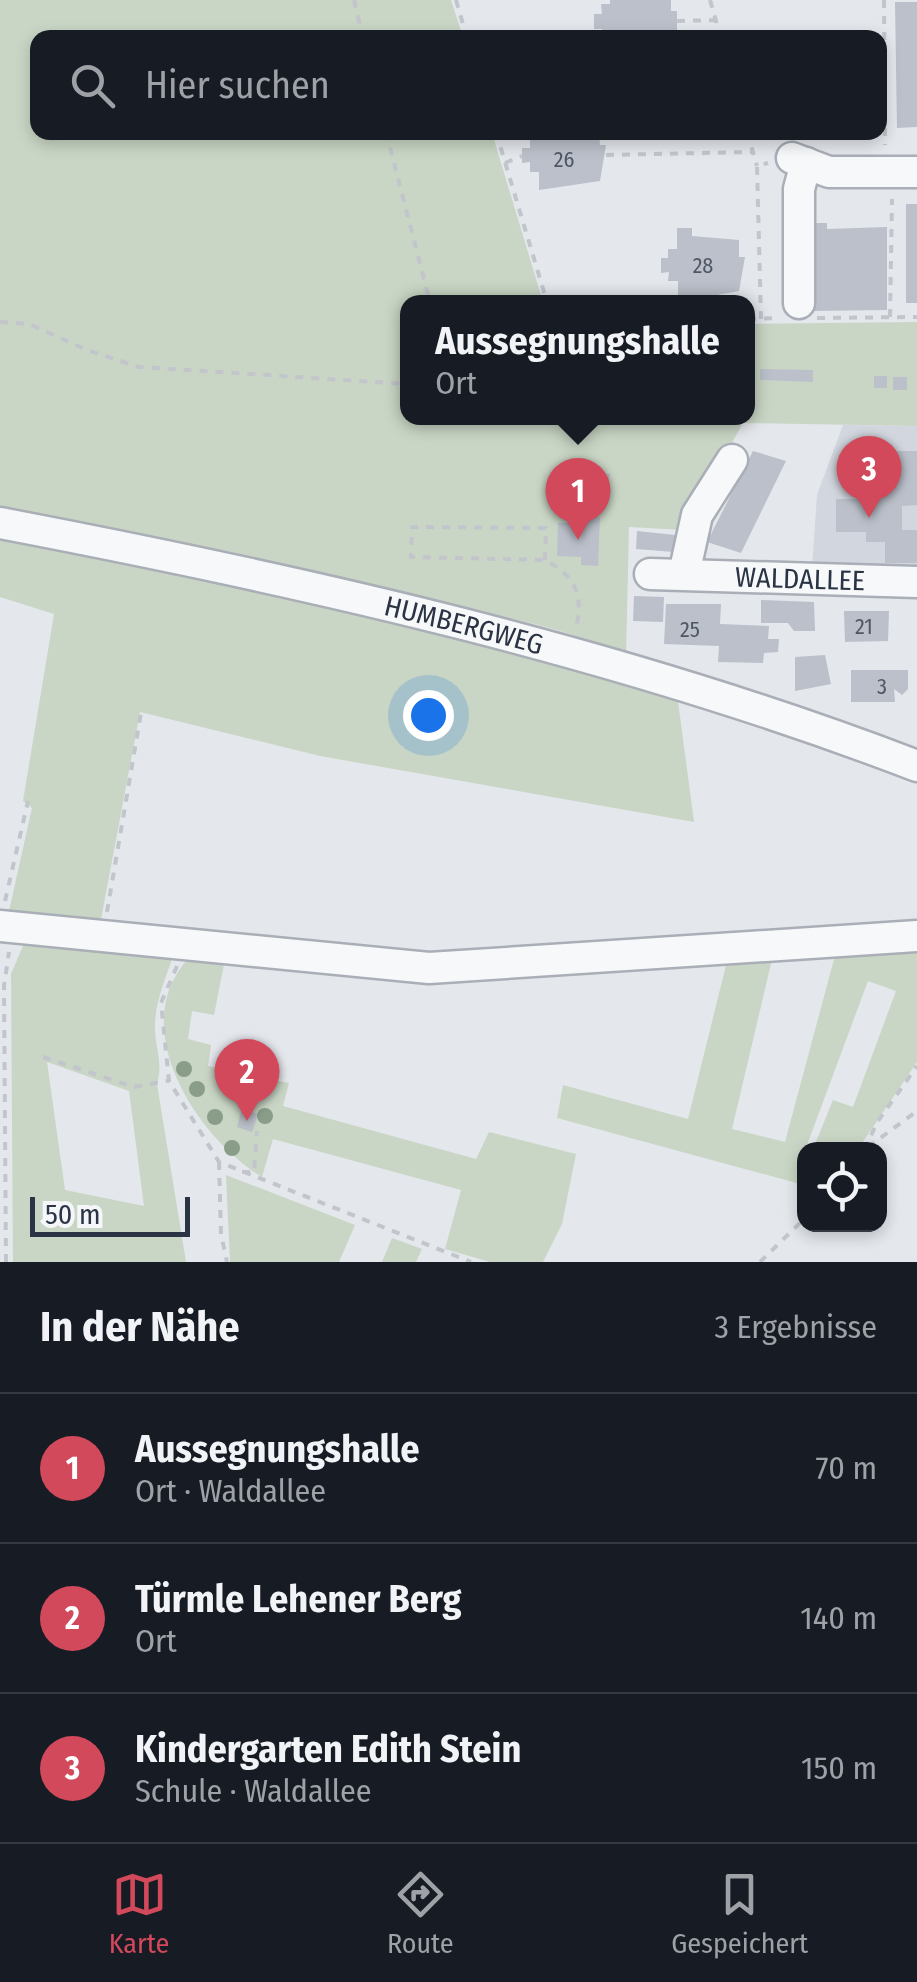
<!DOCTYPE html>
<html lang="de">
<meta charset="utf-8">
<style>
body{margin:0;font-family:"Fira Sans Condensed",sans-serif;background:#242831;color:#f1f3f6}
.controls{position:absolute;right:30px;bottom:30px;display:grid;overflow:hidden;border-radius:20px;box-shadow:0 5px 15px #0003}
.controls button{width:90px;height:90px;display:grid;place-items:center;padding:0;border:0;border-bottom:2px solid #363941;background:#171b24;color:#f1f3f6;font:50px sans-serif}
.scale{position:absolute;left:30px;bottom:25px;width:160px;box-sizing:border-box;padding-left:10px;border:5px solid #2b3445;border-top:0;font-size:28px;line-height:35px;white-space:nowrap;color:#2b3445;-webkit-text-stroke:8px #f4f6f9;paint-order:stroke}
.you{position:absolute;left:428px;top:715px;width:35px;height:35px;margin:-25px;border:8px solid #fff;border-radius:50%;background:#1a73e8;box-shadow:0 0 0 15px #1a73e833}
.badge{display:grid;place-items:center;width:65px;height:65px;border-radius:50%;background:#d1495b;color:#fff;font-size:32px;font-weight:700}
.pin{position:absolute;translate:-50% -82px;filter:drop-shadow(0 2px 5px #0008)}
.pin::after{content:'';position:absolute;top:52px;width:35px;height:30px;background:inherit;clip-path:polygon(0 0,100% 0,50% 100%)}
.popup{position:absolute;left:400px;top:295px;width:355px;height:130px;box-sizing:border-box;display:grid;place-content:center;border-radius:20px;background:#171b24;filter:drop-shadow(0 2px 8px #0005);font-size:32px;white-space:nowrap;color:#9ea1a6}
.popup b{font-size:38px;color:#f1f3f6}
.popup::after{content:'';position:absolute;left:50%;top:100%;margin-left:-20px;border:20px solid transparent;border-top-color:#171b24}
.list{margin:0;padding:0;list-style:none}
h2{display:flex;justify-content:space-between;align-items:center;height:130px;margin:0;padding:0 40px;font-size:42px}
h2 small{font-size:32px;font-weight:400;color:#9ea1a6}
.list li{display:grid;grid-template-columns:65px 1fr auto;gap:30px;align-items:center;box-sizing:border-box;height:150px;padding:0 40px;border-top:2px solid #363941}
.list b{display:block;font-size:38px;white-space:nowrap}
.list p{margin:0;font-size:32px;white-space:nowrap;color:#9ea1a6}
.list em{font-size:32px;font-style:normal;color:#9ea1a6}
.icon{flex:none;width:55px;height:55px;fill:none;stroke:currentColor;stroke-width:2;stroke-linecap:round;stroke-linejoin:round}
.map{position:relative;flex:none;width:917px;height:1262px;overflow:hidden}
.search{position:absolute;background:#171b24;box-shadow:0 5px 15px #0003;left:30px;right:30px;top:30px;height:110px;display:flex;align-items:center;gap:25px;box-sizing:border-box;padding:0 35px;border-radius:20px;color:#9ea1a6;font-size:38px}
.sheet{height:580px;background:#171b24}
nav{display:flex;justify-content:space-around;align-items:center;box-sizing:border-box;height:140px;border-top:2px solid #363941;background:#171b24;font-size:28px;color:#9ea1a6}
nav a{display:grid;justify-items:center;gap:5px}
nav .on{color:#d1495b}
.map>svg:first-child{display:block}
.built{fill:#d2d6de}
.green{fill:#c9d6c5;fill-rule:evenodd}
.building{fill:#bbc0ca}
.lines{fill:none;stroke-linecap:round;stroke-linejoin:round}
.minor-casing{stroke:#a9aeb7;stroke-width:35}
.path{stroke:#c2c5cb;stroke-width:4;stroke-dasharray:8 8;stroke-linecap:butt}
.minor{stroke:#f7f8fa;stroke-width:30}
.tree{fill:#899d89}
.labels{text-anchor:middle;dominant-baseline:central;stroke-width:8;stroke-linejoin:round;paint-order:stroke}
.number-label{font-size:22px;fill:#4f5766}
.street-label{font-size:28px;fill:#2b3445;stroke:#f4f6f9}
</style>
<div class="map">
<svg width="917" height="1262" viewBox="0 0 917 1262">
<rect width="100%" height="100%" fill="#e4e7ec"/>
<path class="built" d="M843 425 917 426V571L812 568 817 495Z"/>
<path class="green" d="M0 0H451L463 37 38 38V132L492 133 543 302H408V418H748V324L917 322V426L743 423 683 530 629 527 626 655C537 615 439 606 344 589 229 568 115 542 0 518Z
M0 531 64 542 63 554 66 542 454 633 677 694 694 822 320 756 140 712 99 930 7 920 32 808 23 801 54 614 0 597Z
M26 939 174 953C166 978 154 1003 155 1030 156 1050 163 1064 157 1084L186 1262H13L11 974ZM47 1062 129 1091 144 1206 65 1190Z
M917 943V1062L858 1149 804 1150V1185L557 1118 563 1085 688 1119 729 953 774 951 732 1129 785 1142 837 948ZM868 981 896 991 853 1107 833 1100 813 1149 807 1145Z
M194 953 226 954 214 1015 192 1011 188 1039 211 1045 208 1066 289 1083 283 1106 476 1159 489 1132 576 1154 562 1224 543 1262H490L445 1249 461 1190 273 1139 262 1177C195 1136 121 1021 194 953Z
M226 1175 355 1225 339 1262H230Z
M392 1238 422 1249 416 1262H382Z"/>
<path class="building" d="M610 0H671V11H677V31H672V38H602V29H594V14H602L601 4H610Z
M895 2H917V127L897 128Z
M538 132H599L600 145H606L600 181 539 190V172H530V162L522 163V148H530V138H538Z
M906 204H917V303H906Z
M811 223H827V229L887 227V310L812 311Z
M677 228H692V236L739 240V257H745L739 291 678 302V281H668L669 272 661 273V258H668V249H677Z
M760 369 813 370V382L760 380Z
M874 376H887V388H874Z
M893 377H907V390H893Z
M753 451 786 461 741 553 707 542Z
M871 451H917V505L902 506V530H917V563H885V542H866V532H836V499H881V490H871Z
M594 473 610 474 608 491 593 489Z
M567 516 600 517 598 566 581 565V557L557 556 558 523H567Z
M637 531 675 535 674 552 636 549Z
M634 596 664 597 663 622 633 621Z
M761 600 814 602 815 631H794L788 623H761Z
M666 604H721L720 624 769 626 768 639H779L778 652 764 653 763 663 718 662 719 646 664 644Z
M844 611H889L888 641 845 642Z
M825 655 831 684 795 691V657Z
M851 670H908V689L902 695 894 689 895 702H851Z
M242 1109 258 1114 252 1132 237 1127Z"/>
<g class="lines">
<g class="minor-casing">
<g id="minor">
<path d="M792 158 829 172H917"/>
<path d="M799 303V189L806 163"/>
<path id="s1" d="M0 523C309 582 623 653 917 766"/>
<path id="s2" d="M650 574 917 582"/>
<path d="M684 574 697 515 732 460"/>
<path d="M0 926 429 968 917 936"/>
</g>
</g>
<path class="path" d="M354 0 363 38
M456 0 467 38
M710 0 721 38
M884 0 885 145
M677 21 716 20
M386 132 430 302
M496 132 547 302
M747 132 757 166
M606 155 752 152
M505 163 522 156
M890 317 892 199
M817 318 917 317
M748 319 777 318
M761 319 757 166 768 163
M0 322 29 324 87 350 139 367 408 384
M545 560 546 528 412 527 411 557 545 560C575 576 584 594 576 628
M5 901 28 801
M107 912 142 707
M177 966 161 1003 169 1081 219 1162 471 1262
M43 1057 134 1087 167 1081
M868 1147 917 1111
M865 1150 876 1124 917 1066
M219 1162 221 1234 227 1262
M242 1172H254L257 1131
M6 1262 4 986 9 952
M760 1262 804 1219"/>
<use href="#minor" class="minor"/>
</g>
<g class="tree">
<circle cx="184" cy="1069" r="8"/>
<circle cx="197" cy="1089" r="8"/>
<circle cx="265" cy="1116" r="8"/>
<circle cx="215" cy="1117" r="8"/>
<circle cx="232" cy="1148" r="8"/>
</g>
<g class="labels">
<g class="number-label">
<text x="564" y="159">26</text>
<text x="703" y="265">28</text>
<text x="864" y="626">21</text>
<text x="690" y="629">25</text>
<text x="882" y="686">3</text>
</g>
<g class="street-label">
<text stroke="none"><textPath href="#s2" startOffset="150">WALDALLEE</textPath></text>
<text stroke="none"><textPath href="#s1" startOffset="475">HUMBERGWEG</textPath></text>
</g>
</g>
</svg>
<div class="controls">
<button><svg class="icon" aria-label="locate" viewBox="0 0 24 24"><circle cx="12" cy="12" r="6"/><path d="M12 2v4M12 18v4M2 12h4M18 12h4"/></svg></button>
</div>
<div class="scale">50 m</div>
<div class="you"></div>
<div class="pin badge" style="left:578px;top:540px">1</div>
<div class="popup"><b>Aussegnungshalle</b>Ort</div>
<div class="pin badge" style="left:247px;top:1121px">2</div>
<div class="pin badge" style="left:869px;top:518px">3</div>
<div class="search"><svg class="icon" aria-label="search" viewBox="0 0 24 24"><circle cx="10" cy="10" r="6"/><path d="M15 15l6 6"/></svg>Hier suchen</div>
</div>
<section class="sheet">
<h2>In der Nähe<small>3 Ergebnisse</small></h2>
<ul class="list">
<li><span class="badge">1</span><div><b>Aussegnungshalle</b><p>Ort · Waldallee</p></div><em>70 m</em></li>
<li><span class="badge">2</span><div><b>Türmle Lehener Berg</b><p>Ort</p></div><em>140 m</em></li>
<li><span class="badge">3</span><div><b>Kindergarten Edith Stein</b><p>Schule · Waldallee</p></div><em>150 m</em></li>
</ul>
</section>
<nav>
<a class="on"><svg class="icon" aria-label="map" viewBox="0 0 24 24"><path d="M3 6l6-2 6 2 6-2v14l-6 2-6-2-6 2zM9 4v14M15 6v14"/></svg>Karte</a>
<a><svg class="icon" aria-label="directions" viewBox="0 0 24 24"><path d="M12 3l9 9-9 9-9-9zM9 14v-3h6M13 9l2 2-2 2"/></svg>Route</a>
<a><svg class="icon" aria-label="saved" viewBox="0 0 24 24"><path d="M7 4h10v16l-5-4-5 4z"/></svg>Gespeichert</a>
</nav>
